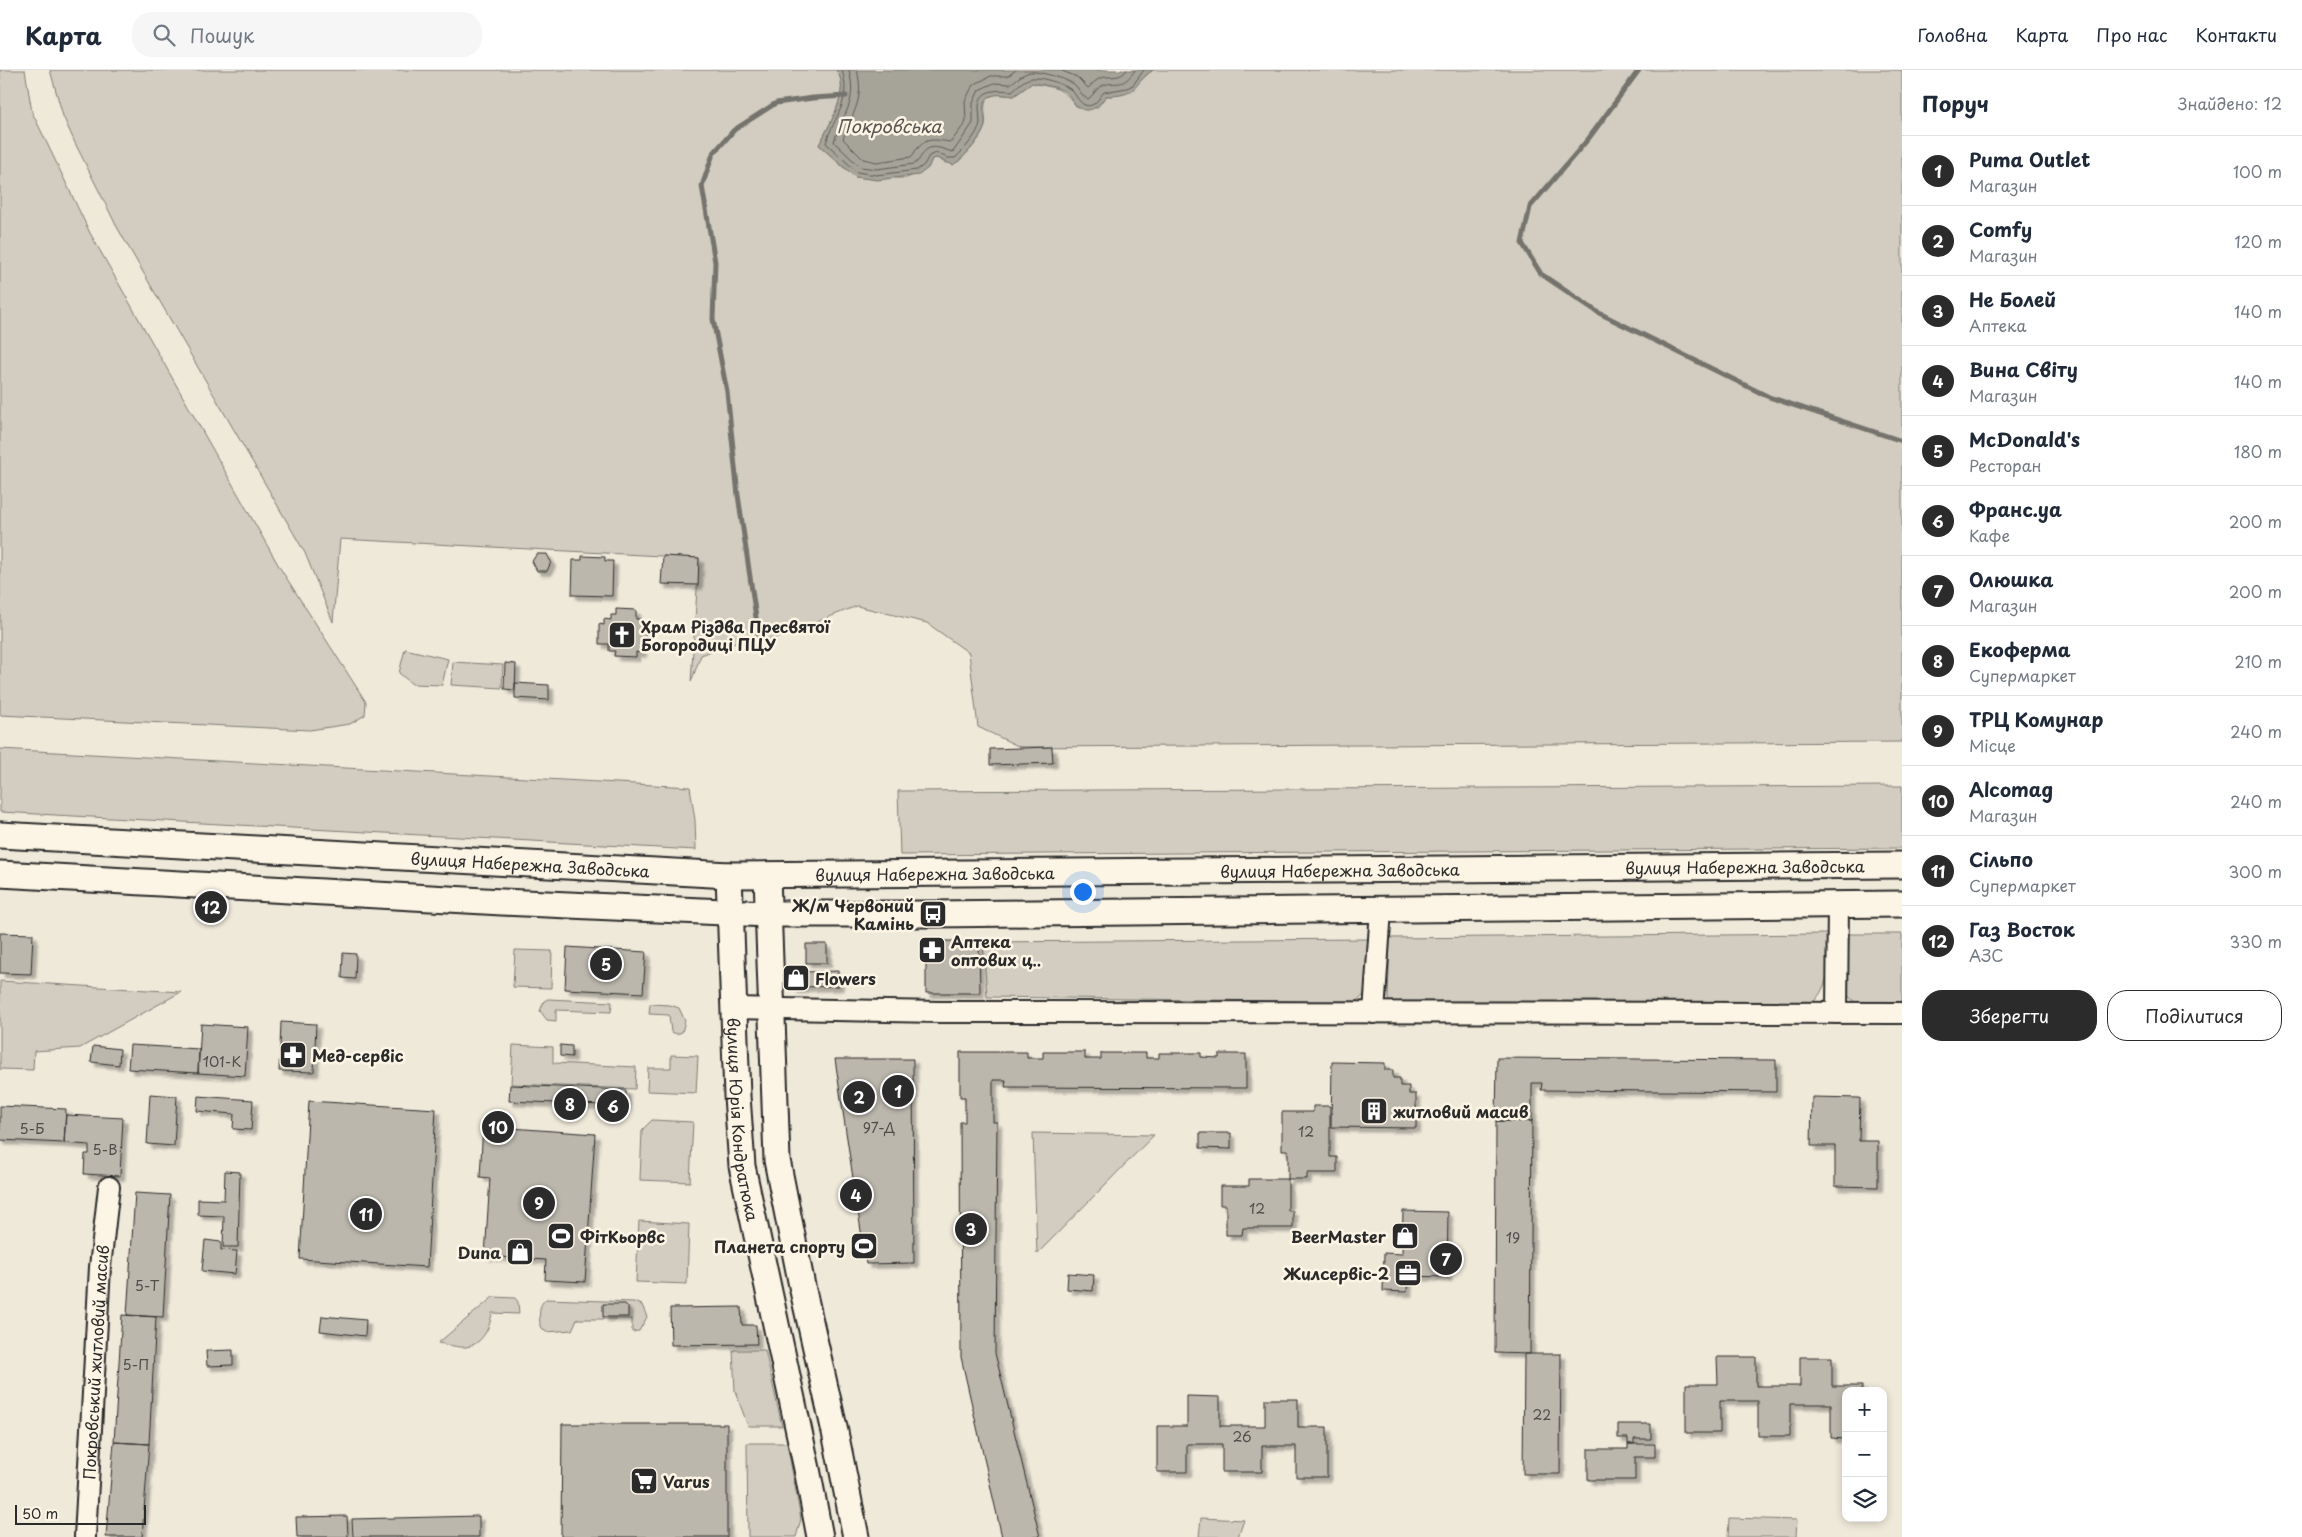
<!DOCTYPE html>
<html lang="uk">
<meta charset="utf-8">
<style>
body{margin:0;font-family:"Playpen Sans",sans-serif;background:#f6f6f7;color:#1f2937}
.controls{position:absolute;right:15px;bottom:15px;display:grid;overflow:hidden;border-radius:10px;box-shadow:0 2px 8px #0003}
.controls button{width:45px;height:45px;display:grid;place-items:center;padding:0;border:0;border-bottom:1px solid #e0e1e3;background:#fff;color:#1f2937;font:25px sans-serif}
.scale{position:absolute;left:15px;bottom:12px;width:131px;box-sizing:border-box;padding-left:5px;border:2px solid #2b2b2b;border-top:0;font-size:14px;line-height:18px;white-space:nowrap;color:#2b2b2b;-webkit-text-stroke:4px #fcf5e5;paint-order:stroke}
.you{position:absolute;left:1082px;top:821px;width:18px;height:18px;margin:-12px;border:4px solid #fff;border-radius:50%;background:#1a73e8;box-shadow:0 0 0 8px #1a73e833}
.badge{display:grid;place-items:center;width:32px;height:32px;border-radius:50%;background:#2b2b2b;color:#fff;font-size:16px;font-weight:700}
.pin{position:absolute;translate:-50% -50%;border:2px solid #fff;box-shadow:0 1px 5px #0006}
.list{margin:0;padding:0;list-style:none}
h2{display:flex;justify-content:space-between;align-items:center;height:65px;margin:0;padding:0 20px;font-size:21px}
h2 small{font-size:16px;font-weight:400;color:#747a83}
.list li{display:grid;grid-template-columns:32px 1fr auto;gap:15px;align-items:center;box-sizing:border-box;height:70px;padding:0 20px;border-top:1px solid #e0e1e3}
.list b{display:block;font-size:19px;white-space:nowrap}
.list p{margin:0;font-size:16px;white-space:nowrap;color:#747a83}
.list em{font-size:16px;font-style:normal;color:#747a83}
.actions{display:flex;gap:10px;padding:15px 20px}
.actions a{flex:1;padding:11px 0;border:1px solid #2b2b2b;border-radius:20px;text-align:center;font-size:18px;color:#2b2b2b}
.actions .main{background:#2b2b2b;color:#fff}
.icon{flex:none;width:28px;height:28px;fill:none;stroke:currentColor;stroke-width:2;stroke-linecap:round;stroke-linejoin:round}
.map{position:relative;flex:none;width:1902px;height:1467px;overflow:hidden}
header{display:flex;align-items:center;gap:30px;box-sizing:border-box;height:70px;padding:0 25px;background:#fff;border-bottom:1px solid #e0e1e3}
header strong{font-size:24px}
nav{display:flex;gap:28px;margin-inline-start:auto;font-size:18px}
.search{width:350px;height:45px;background:#f6f6f7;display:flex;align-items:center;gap:12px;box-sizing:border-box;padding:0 18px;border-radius:20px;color:#747a83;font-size:19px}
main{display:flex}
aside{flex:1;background:#fff}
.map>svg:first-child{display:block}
.green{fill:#d2cdc0;stroke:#7e7c76}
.water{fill:#a6a399;stroke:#75736d}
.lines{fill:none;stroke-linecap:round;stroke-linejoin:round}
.shore{stroke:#5c5b57;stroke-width:1}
.stream{stroke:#75736d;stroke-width:5}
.building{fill:#bcb7ac;stroke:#2b2b2b;filter:url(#shadow)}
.minor-casing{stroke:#2b2b2b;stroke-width:24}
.major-casing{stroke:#2b2b2b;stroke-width:29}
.minor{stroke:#fcf5e5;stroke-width:20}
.major{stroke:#fcf5e5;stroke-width:25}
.labels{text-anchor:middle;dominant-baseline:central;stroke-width:5;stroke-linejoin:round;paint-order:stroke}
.number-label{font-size:14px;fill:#4f4e4b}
.poi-label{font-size:16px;font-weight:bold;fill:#2b2b2b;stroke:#fcf5e5;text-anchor:start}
.street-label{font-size:16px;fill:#2b2b2b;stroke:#fcf5e5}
.water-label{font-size:18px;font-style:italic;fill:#565552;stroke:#fcf5e5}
</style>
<header>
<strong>Карта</strong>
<div class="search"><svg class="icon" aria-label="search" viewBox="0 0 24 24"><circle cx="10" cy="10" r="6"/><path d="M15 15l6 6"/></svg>Пошук</div>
<nav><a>Головна</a><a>Карта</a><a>Про нас</a><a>Контакти</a></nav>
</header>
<main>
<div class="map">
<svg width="1902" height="1467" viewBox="0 0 1902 1467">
<defs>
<filter id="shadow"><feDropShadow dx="4.5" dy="4.5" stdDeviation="1" flood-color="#0004"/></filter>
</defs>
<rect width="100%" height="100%" fill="#efe9da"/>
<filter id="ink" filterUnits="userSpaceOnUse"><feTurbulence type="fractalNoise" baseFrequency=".02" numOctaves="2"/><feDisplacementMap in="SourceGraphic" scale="10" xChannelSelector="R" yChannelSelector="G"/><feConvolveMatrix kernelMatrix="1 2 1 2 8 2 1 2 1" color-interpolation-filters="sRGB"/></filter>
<g filter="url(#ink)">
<path class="green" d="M0 0H25L32 42 90 163 280 498 366 632 365 645 350 654 310 660 0 645Z
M50 0H836C852 19 828 57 819 75L844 98 897 108H907L928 98 932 89 937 88 945 93 958 92C967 84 982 68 985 56 987 45 982 38 987 28L996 24 1014 26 1032 13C1054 18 1063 17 1076 36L1097 38 1106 26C1134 26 1134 13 1153 0H1902V672L1020 677 978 657 969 583 927 553 857 536 773 569 744 570 701 585 691 612 699 488 340 469 333 552 305 483 117 157 75 73 63 46Z
M405 579 448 589 442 615 412 614 399 603Z
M453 592 503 595 502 618 451 615Z
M0 679 690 717 695 750 696 780 0 742Z
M1902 716V778L900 785 898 721Z
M1827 864C1831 885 1830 917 1813 932L1391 933 1388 929 1390 868Z
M1849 864H1902V932H1855L1849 927 1847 919Z
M1368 869 1364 925 1356 932 987 927 983 872Z
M515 880 552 881 551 918 513 917Z
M0 911 181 922 80 978 34 981 33 1000 0 999Z
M548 929 612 932 611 942 556 940V951L547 950 540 941 544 931Z
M650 934 670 935 679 938 685 951 682 962 677 964 671 962 669 945 649 944Z
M513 975 553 977V993L636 997 635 1019 511 1014Z
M671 985 698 986 696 1023 647 1021 648 998H671Z
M652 1050 693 1052 690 1112 640 1110 642 1060Z
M1033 1063 1154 1065 1037 1184Z
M639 1151 689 1154 687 1214 636 1212Z
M493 1227 515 1228 518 1232 519 1244 492 1243C490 1257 483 1274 466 1277 458 1278 446 1274 438 1273Z
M546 1229 634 1232 642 1235 647 1247 639 1261 632 1262V1249H577L572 1260 546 1262 540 1256C540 1246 537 1236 546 1229Z
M733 1280H765L782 1356H748L735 1321Z
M747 1373H787L801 1449 796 1467H748Z
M1201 1448 1244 1450 1238 1467H1199Z
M1729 1448 1797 1450 1796 1467H1728Z"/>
<path class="water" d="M836 0H1153C1131 15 1140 26 1106 26 1099 36 1089 46 1077 36 1072 33 1071 27 1067 23 1058 16 1043 15 1032 13L1014 26C1003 25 987 21 984 35 982 41 986 49 985 55 983 66 963 89 953 95L937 88 932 89 928 98 919 105 877 110 855 107 819 75C828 57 852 19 836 0Z"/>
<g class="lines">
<path class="shore" d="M842 0C852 32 834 46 826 73L857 102 876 105 917 100 924 95 929 86 936 83 948 88H955C964 80 978 64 980 53 980 48 979 42 979 37 979 18 999 20 1012 21 1018 16 1024 9 1032 8 1042 7 1061 13 1070 19 1077 24 1081 41 1094 34 1098 31 1101 25 1104 22L1127 18 1133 15 1144 0
M849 0C858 35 842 43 834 72L860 97 877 99 914 94C919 91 919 89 922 85 930 71 943 80 953 82L973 53V33L979 20 994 13 1010 14C1016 10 1022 4 1030 2 1039 1 1068 9 1075 15 1080 20 1081 26 1088 29 1093 26 1095 20 1100 17 1114 8 1121 22 1135 0
M857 0C865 30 852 43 843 69L863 89 877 92 911 87C914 84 915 80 919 77 928 66 940 71 951 72L966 52 965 31 973 15 991 6H1008L1016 0
M1060 0 1077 7 1088 18C1092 15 1095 10 1101 8 1110 5 1120 10 1127 0"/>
<path class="stream" d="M1639 0 1589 68 1530 137 1522 173 1541 204 1599 243 1769 327 1902 371
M759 568 738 425 727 322 713 249 715 192 702 116 713 84 734 60 776 33 813 28 846 26"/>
</g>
<path class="building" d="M537 484H547L551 492 547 501H537L532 491Z
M582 486 605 487V491H613L612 526 572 525 573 490H582Z
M663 486 699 488 698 515 661 514Z
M616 539 636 540V549H641V555H646L645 574H642V583L636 582V587L614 586 615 581H609V574H599V554L604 555V549L611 550V545H616Z
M505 593 516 594 515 620 504 619Z
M515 613 549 615V630L515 628Z
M1052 677 1053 693 990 695V679Z
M0 863 33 864 31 904 0 903Z
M926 871H979L980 923H926Z
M806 874H827V893H806Z
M567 877 646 882 643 923 565 919Z
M343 883 356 884 355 909 342 908Z
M790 898H803V919H794L790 913Z
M838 901 839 916 803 917V902Z
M281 952 316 954 314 1002 279 1001Z
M201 954 248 957 245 1006 198 1003Z
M130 975 199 979 198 1003 128 999Z
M560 975 572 976V987L560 986Z
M93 976 120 979 119 995 91 992Z
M960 982H1027V988H1043V982H1085V989H1101V983H1146V988H1159V983H1201V987L1219 988V984H1246V1018L1005 1017 1006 1010H993V1052H997L995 1283 1040 1467H1002L961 1287 960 1052H965V1027H960Z
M1497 988 1776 990V1022L1541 1020 1542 1013H1532V1051H1496Z
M835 989H913L914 1193 866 1194Z
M1332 992 1385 993V1000H1393V1008H1400V1016H1409V1024H1416V1058L1331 1057Z
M510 1015 626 1020V1036L509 1031Z
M150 1024 177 1026 174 1076 147 1074Z
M198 1026 253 1030 251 1060 233 1059 234 1044 197 1041Z
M1812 1027 1860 1028 1859 1071H1878V1117L1835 1116V1076H1811Z
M309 1031 436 1039 427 1197 300 1189Z
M0 1036 66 1039 64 1073 0 1070Z
M1313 1036H1330V1087H1337V1103H1307V1109H1288V1080H1282V1042H1313Z
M66 1045 123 1048 120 1106 84 1104 85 1084H89V1075L64 1073Z
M1496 1051H1532L1530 1284 1495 1283Z
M483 1056 595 1064 585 1212 545 1210 546 1190 485 1186 490 1108 480 1107Z
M1200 1063H1231V1079L1200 1078Z
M225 1101 240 1102 238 1177H223L224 1146 198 1145V1129L224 1130Z
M1249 1109H1288V1141H1293V1158H1243L1242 1165H1226V1135H1220V1116H1249Z
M135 1123 170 1125 163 1247 127 1245Z
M1403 1141 1448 1142 1447 1207 1408 1206 1407 1222 1383 1221 1384 1183 1402 1184Z
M205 1170 221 1172V1180L237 1181 235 1204 202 1201Z
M1068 1203 1094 1205 1093 1221 1067 1219Z
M603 1234H625L628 1237V1247H603Z
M741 1237 742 1255H756L757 1274 671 1275 670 1238Z
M122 1245 156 1247 149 1374 114 1372Z
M322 1246 366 1250 365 1266 320 1261Z
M233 1280V1295L207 1296 206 1281Z
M1524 1284H1561L1560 1404H1523Z
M1717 1287H1756V1316H1800V1287H1832V1316H1862V1321H1846V1369L1831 1368V1334H1790V1366H1758V1331H1720V1363H1686V1314H1718Z
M1187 1326 1220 1327V1356H1265V1329H1298V1357H1327V1407H1296V1376H1262V1402H1222V1374H1187V1402H1157V1356H1187Z
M562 1354H727V1467H561Z
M1618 1354H1651V1369H1634V1374H1628V1368H1618Z
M114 1372 149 1374 142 1467H106Z
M1628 1374H1655V1387H1635V1410H1588V1379H1628Z
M347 1446 348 1467H297L296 1447Z
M479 1446V1467H353L352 1449Z"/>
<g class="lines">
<g class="minor-casing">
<g id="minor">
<path d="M734 938 939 942 1902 943"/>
<path d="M1374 943 1381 839"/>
<path d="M1837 943 1838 834"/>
<path id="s1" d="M85 1467 100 1197 109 1117"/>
</g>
</g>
<g class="major-casing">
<g id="major">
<path id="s2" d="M0 765 729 805 1902 795"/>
<path d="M0 804 502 832 768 844H933L1902 834"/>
<path id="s3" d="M729 805 737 1026 742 1096 807 1399 820 1467"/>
<path d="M767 806 777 1090 802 1216 835 1362 856 1467"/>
</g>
</g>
<use href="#minor" class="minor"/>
<use href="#major" class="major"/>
</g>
</g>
<defs>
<g id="church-square" transform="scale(1.4375)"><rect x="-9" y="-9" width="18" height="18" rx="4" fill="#2b2b2b" stroke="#fcf5e5"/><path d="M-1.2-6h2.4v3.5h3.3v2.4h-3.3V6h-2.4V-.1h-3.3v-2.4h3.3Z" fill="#fff"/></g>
<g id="bus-square" transform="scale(1.4375)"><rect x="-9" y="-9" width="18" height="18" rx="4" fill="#2b2b2b" stroke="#fcf5e5"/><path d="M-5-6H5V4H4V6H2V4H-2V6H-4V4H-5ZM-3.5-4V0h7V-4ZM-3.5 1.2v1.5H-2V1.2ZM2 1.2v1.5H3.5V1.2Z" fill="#fff"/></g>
<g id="pharmacy-square" transform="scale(1.4375)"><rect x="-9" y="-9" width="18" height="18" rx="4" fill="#2b2b2b" stroke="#fcf5e5"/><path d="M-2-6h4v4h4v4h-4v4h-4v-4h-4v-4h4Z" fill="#fff"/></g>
<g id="shop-square" transform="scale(1.4375)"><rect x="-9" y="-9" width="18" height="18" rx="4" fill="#2b2b2b" stroke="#fcf5e5"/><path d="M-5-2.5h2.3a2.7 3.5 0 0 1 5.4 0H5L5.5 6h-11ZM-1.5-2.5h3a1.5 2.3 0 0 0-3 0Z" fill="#fff"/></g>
<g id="building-square" transform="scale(1.4375)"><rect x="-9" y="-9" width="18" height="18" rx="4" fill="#2b2b2b" stroke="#fcf5e5"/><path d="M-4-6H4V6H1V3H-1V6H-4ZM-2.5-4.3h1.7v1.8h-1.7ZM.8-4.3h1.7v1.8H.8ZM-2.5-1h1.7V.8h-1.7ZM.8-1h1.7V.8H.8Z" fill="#fff"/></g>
<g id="stadium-square" transform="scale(1.4375)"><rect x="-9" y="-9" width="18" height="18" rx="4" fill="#2b2b2b" stroke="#fcf5e5"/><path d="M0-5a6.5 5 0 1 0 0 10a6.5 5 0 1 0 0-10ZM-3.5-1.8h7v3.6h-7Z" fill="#fff"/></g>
<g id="office-square" transform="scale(1.4375)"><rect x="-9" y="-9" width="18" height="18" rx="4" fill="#2b2b2b" stroke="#fcf5e5"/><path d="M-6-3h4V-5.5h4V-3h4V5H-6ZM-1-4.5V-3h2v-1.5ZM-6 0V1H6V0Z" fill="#fff"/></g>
<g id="supermarket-square" transform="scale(1.4375)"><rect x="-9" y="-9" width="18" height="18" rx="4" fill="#2b2b2b" stroke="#fcf5e5"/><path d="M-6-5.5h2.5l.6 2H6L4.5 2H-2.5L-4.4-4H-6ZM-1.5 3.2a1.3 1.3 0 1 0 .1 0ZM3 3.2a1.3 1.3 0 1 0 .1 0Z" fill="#fff"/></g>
</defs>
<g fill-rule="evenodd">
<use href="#church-square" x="622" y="565"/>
<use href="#bus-square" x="933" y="844"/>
<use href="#pharmacy-square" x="932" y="880"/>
<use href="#shop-square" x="796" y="908"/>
<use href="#pharmacy-square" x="293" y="985"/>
<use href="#building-square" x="1374" y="1041"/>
<use href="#stadium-square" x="561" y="1166"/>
<use href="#shop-square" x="1405" y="1166"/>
<use href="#stadium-square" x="864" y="1176"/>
<use href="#shop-square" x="520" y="1182"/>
<use href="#office-square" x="1408" y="1203"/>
<use href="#supermarket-square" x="644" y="1411"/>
</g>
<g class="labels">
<g class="number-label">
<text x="222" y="991">101-К</text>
<text x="879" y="1057">97-Д</text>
<text x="32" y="1058">5-Б</text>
<text x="1306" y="1061">12</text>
<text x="105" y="1079">5-В</text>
<text x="1257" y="1138">12</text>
<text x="1513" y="1167">19</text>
<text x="147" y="1215">5-Т</text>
<text x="136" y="1294">5-П</text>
<text x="1542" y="1344">22</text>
<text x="1242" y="1366">26</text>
</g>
<g class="poi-label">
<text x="641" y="556">Храм Різдва Пресвятої<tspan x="641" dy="18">Богородиці ПЦУ</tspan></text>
<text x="914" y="835" text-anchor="end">Ж/м Червоний<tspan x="914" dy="18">Камінь</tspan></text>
<text x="951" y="871">Аптека<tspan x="951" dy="18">оптових ц‥</tspan></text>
<text x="815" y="908">Flowers</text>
<text x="312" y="985">Мед-сервіс</text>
<text x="1393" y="1041">житловий масив</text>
<text x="580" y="1166">ФiтКьорвс</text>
<text x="1386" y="1166" text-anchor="end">BeerMaster</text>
<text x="845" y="1176" text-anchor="end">Планета спорту</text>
<text x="501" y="1182" text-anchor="end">Duna</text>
<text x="1389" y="1203" text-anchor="end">Жилсервіс-2</text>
<text x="663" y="1411">Varus</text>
</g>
<g class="street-label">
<text stroke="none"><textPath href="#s2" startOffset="531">вулиця Набережна Заводська</textPath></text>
<text stroke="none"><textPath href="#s2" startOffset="1746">вулиця Набережна Заводська</textPath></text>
<text stroke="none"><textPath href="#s2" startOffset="1341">вулиця Набережна Заводська</textPath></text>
<text stroke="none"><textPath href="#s2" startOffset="936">вулиця Набережна Заводська</textPath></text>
<text stroke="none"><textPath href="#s3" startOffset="245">вулиця Юрія Кондратюка</textPath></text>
<text stroke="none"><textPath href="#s1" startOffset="175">Покровський житловий масив</textPath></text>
</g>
<g class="water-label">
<text x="889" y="55">Покровська</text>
</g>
</g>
</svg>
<div class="controls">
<button>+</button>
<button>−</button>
<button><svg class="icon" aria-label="layers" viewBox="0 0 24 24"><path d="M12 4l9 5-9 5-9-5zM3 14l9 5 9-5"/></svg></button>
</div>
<div class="scale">50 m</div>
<div class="you"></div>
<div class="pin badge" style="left:898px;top:1021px">1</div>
<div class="pin badge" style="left:859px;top:1027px">2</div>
<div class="pin badge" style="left:971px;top:1159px">3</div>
<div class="pin badge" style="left:856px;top:1125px">4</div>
<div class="pin badge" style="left:606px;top:894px">5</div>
<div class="pin badge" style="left:613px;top:1036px">6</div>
<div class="pin badge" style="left:1446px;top:1189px">7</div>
<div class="pin badge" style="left:570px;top:1034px">8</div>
<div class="pin badge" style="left:539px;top:1133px">9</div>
<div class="pin badge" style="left:498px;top:1057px">10</div>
<div class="pin badge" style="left:366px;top:1144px">11</div>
<div class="pin badge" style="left:211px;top:837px">12</div>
</div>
<aside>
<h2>Поруч<small>Знайдено: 12</small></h2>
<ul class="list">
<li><span class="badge">1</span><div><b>Puma Outlet</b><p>Магазин</p></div><em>100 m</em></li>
<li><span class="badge">2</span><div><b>Comfy</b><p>Магазин</p></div><em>120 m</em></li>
<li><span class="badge">3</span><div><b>Не Болей</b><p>Аптека</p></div><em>140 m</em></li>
<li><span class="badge">4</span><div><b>Вина Світу</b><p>Магазин</p></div><em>140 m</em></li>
<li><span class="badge">5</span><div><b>McDonald's</b><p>Ресторан</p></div><em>180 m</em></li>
<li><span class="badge">6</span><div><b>Франс.уа</b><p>Кафе</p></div><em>200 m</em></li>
<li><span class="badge">7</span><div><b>Олюшка</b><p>Магазин</p></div><em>200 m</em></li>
<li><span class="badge">8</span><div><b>Екоферма</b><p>Супермаркет</p></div><em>210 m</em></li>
<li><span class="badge">9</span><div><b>ТРЦ Комунар</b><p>Місце</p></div><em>240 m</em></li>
<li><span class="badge">10</span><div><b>Alcomag</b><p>Магазин</p></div><em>240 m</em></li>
<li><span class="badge">11</span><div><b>Сільпо</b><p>Супермаркет</p></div><em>300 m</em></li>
<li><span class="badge">12</span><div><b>Газ Восток</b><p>АЗС</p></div><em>330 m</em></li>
</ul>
<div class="actions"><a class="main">Зберегти</a><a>Поділитися</a></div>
</aside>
</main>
